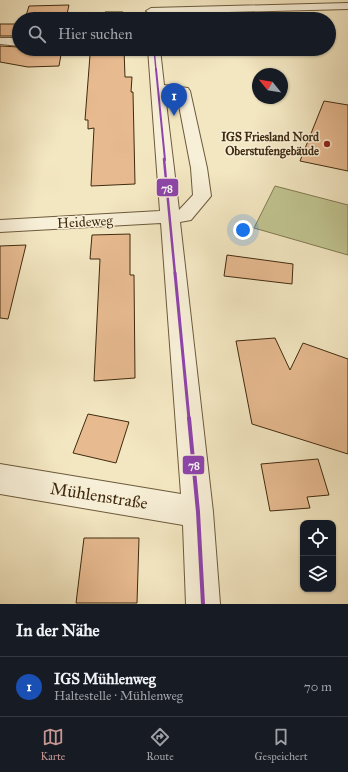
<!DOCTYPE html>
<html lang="de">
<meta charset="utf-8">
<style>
body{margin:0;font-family:"IM FELL Great Primer",serif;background:#242831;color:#f1f3f6}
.controls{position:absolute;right:12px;bottom:12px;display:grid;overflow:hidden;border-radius:8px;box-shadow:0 1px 3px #0004}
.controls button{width:36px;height:36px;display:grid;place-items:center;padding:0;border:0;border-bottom:1px solid #363941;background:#171b24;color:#f1f3f6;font:20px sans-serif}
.compass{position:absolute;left:252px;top:68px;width:36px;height:36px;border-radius:50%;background:#171b24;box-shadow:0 1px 3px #0004;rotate:300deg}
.you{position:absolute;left:243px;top:230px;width:14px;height:14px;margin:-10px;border:3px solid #fff;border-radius:50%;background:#1a73e8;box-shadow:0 0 0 6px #1a73e833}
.badge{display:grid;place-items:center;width:26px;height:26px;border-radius:50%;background:#c59692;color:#fff;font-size:13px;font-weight:700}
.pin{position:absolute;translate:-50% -33px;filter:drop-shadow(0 1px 2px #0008)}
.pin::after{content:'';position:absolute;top:21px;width:14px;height:12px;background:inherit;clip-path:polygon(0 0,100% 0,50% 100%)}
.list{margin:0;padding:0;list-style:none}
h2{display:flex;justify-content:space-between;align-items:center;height:52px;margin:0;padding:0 16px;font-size:17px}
h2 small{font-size:13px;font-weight:400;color:#9ea1a6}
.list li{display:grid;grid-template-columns:26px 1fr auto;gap:12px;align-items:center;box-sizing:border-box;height:60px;padding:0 16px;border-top:1px solid #363941}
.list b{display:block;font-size:15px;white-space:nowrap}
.list p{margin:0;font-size:13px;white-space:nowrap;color:#9ea1a6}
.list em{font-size:13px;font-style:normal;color:#9ea1a6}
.icon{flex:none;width:22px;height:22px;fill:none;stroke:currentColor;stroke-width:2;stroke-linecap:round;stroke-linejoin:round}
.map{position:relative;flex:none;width:348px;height:604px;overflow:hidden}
.search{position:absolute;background:#171b24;box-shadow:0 1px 3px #0004;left:12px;right:12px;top:12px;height:44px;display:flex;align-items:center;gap:10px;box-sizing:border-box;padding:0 14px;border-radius:22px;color:#9ea1a6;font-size:15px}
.sheet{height:112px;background:#171b24}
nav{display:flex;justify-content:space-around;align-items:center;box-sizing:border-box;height:56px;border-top:1px solid #363941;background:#171b24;font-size:11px;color:#9ea1a6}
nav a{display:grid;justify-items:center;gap:2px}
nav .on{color:#c59692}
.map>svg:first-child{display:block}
.green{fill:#c0c490;stroke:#807850}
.building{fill:#e7ba90;stroke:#402b0f}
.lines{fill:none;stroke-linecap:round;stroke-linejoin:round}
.minor-casing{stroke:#6d5a3c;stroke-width:2}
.minor{fill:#f7efd7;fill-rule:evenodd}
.bus-1-far4-casing{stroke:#f7efd7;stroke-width:3}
.bus-1-far3-casing{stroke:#f7efd7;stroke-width:4}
.bus-1-far2-casing{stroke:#f7efd7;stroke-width:5}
.bus-1-far1-casing{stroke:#f7efd7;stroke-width:6}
.bus-1-casing{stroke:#f7efd7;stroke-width:7}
.bus-1-far4{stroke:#8e44ad;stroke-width:1.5}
.bus-1-far3{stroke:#8e44ad;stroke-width:2}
.bus-1-far2{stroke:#8e44ad;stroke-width:2.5}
.bus-1-far1{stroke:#8e44ad;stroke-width:3}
.bus-1{stroke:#8e44ad;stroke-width:4}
.poi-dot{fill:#8f2418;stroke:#f7efd7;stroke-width:1.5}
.labels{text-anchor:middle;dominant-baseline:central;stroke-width:3;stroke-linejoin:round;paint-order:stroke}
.far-poi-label{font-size:12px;font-weight:bold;fill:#402b0f;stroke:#f7efd7;text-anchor:end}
.street-label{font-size:14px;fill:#402b0f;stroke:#f7efd7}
.near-street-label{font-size:17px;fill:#402b0f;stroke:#f7efd7}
.line-badge{stroke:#f7efd7;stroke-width:1.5}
.badge-label{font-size:11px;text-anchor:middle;font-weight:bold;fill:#fff}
</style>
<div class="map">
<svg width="348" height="604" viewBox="0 0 348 604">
<rect width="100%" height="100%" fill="#f3e7c2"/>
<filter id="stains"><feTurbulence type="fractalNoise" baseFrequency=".005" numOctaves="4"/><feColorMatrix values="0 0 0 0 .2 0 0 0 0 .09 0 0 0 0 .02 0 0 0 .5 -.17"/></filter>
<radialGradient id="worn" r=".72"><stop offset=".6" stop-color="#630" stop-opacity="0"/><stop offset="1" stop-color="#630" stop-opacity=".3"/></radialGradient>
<path class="green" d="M275 186 348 205V255L254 228Z"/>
<path class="building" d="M69 5 66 19H25L29 6Z
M105 12H123V19H105Z
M250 13H264L268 19H246Z
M0 24H19V36H0Z
M0 46 19 47V49H62L59 66 28 67 0 62Z
M105 49H124L125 77H132L131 92H133L135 184 91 186 94 128 88 129V120H85L90 55 105 54Z
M258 49H285L288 54 261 55Z
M324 101 348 105V171L300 161Z
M130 234V275H134L135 378 94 381 100 259H90L92 235Z
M26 245 8 319 0 318V246Z
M227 255 293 264 292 284 224 276Z
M275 338 290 370 303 343 348 359V454L252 424 236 341Z
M88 414 129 422 116 463 73 453Z
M318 459 329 495 307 497 310 508 270 511 261 464Z
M84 538H139L137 603H76Z"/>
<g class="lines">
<g class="minor-casing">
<path id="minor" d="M348 3V9L151 14 146 11 151 8Z
M0 38H19V46L0 44Z
M148 49H160L164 85 188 88 190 91 207 168 211 196 191 220 180 222 213 512 220 604H186L183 525 0 494V464L181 494 161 223 0 232V220L160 211ZM165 94 177 95 191 168 193 195 179 210Z"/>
</g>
<use href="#minor" class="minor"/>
<g class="bus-1-far4-casing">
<path id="bus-1-far4" d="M154 49 156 70"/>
</g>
<g class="bus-1-far3-casing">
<path id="bus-1-far3" d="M156 69 165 160"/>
</g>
<g class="bus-1-far2-casing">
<path id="bus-1-far2" d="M164 159 175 274"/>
</g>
<g class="bus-1-far1-casing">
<path id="bus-1-far1" d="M175 273 189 419"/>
</g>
<g class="bus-1-casing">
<path id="bus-1" d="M189 418 198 512 203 604"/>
</g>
<use href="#bus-1-far4" class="bus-1-far4"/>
<use href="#bus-1-far3" class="bus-1-far3"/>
<use href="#bus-1-far2" class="bus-1-far2"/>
<use href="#bus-1-far1" class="bus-1-far1"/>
<use href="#bus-1" class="bus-1"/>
</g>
<circle class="poi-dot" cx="327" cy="144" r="4"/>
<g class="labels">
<g class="far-poi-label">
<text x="319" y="137">IGS Friesland Nord<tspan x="319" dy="14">Oberstufengebäude</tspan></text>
</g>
<g class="street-label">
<text transform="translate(85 222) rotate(-3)">Heideweg</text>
</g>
<g class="near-street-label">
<text transform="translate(99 496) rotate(9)">Mühlenstraße</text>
</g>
</g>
<g class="line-badge">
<rect x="156" y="178" width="23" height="19" rx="4" fill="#8e44ad"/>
<rect x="182" y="455" width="23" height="20" rx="4" fill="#8e44ad"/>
</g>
<g class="badge-label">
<text x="167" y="192">78</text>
<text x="194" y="469">78</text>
</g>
<rect width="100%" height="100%" filter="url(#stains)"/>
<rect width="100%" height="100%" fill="url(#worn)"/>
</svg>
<div class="controls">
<button><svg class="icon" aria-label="locate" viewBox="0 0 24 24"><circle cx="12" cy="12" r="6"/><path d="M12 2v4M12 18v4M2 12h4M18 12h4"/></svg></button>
<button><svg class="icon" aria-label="layers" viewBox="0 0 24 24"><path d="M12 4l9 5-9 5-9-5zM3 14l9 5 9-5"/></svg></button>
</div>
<svg class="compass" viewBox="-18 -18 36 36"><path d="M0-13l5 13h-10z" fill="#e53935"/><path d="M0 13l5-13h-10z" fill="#9ea1a6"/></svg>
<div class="you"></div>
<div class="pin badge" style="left:174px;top:116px;background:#1a4fb4">1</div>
<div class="search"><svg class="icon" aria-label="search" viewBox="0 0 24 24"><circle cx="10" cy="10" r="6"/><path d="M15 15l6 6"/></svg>Hier suchen</div>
</div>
<section class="sheet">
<h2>In der Nähe<small></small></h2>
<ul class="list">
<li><span class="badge" style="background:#1a4fb4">1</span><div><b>IGS Mühlenweg</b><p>Haltestelle · Mühlenweg</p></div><em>70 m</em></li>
</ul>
</section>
<nav>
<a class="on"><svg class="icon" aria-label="map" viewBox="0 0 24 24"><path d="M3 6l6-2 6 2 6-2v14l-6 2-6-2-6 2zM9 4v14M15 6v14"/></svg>Karte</a>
<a><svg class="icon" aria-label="directions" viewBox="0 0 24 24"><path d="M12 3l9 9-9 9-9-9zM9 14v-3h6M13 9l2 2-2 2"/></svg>Route</a>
<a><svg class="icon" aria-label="saved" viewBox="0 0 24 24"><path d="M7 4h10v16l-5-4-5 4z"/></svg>Gespeichert</a>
</nav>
